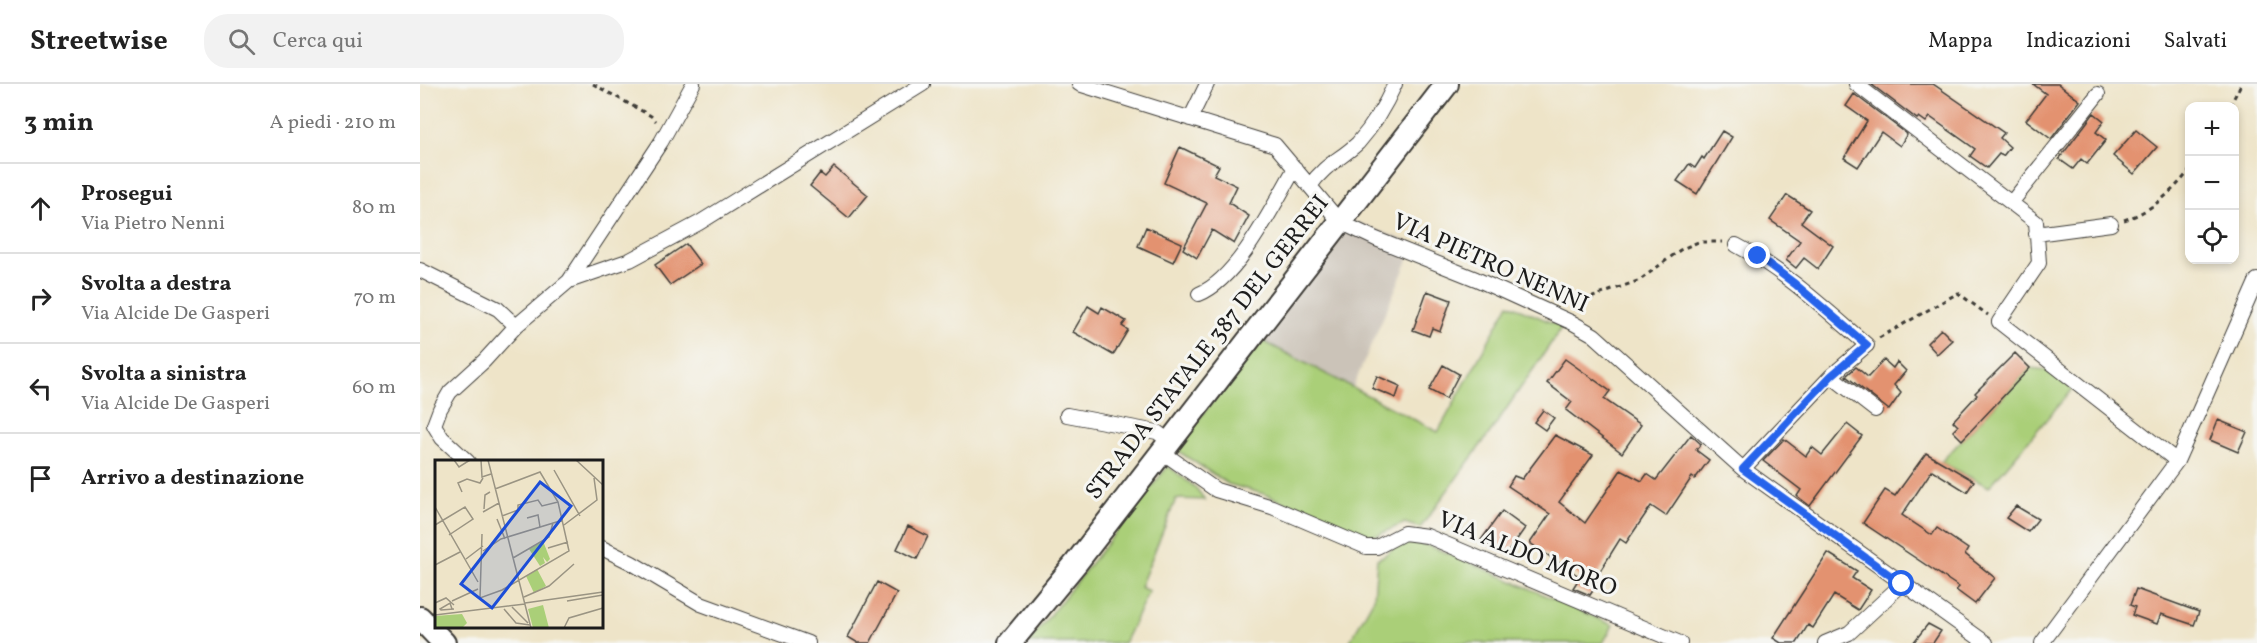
<!DOCTYPE html>
<html lang="it">
<meta charset="utf-8">
<style>
body{margin:0;font-family:Vollkorn,serif;background:#f2f2f2;color:#222}
.controls{position:absolute;right:18px;top:18px;display:grid;overflow:hidden;border-radius:12px;box-shadow:0 3px 9px #0003}
.controls button{width:54px;height:54px;display:grid;place-items:center;padding:0;border:0;border-bottom:2px solid #e0e0e0;background:#fff;color:#222;font:30px sans-serif}
.stop{position:absolute;width:18px;height:18px;margin:-14px;border:4px solid #2563eb;border-radius:50%;background:#fff}
.stop.end{background:#2563eb;border-color:#fff;box-shadow:0 2px 6px #0008}
.list{margin:0;padding:0;list-style:none}
h2{display:flex;justify-content:space-between;align-items:center;height:78px;margin:0;padding:0 24px;font-size:26px}
h2 small{font-size:20px;font-weight:400;color:#767676}
.list li{display:grid;grid-template-columns:39px 1fr auto;gap:18px;align-items:center;box-sizing:border-box;height:90px;padding:0 24px;border-top:2px solid #e0e0e0}
.list b{display:block;font-size:22px;white-space:nowrap}
.list p{margin:0;font-size:20px;white-space:nowrap;color:#767676}
.list em{font-size:20px;font-style:normal;color:#767676}
.icon{flex:none;width:33px;height:33px;fill:none;stroke:currentColor;stroke-width:2;stroke-linecap:round;stroke-linejoin:round}
.map{position:relative;flex:none;width:1837px;height:559px;overflow:hidden}
header{display:flex;align-items:center;gap:36px;box-sizing:border-box;height:84px;padding:0 30px;background:#fff;border-bottom:2px solid #e0e0e0}
header strong{font-size:28px}
nav{display:flex;gap:33px;margin-inline-start:auto;font-size:21px}
.search{width:420px;height:54px;background:#f2f2f2;display:flex;align-items:center;gap:15px;box-sizing:border-box;padding:0 21px;border-radius:24px;color:#767676;font-size:22px}
main{display:flex}
aside{flex:1;background:#fff}
.map>svg:first-child{display:block}
.industrial{fill:#cbc3b8}
.green{fill:#aacf78;stroke:#63764a;stroke-width:1.5}
.building{fill:#e39270}
.lines{fill:none;stroke-linecap:round;stroke-linejoin:round}
.minor-casing{stroke:#3c3a36;stroke-width:16}
.primary-casing{stroke:#3c3a36;stroke-width:26}
.trunk-casing{stroke:#3c3a36;stroke-width:26}
.path{stroke:#3c3a36;stroke-width:3;stroke-dasharray:4.5 4.5;stroke-linecap:butt}
.minor{stroke:#fff;stroke-width:14}
.primary{stroke:#fff;stroke-width:22}
.trunk{stroke:#fff;stroke-width:22}
.route{stroke:#2563eb;stroke-width:8}
.labels{text-anchor:middle;dominant-baseline:central;stroke-width:6;stroke-linejoin:round;paint-order:stroke}
.street-label{font-size:24px;fill:#1c1c1c;stroke:#f6f6f2}
.inset-road{fill:none;stroke:#9a9483;stroke-width:1.5}
.view{fill:#1d4ed8;fill-opacity:0.15;stroke:#1d4ed8;stroke-width:3}
.inset-edge{fill:none;stroke:#1c1c1c;stroke-width:3}
</style>
<header>
<strong>Streetwise</strong>
<div class="search"><svg class="icon" aria-label="search" viewBox="0 0 24 24"><circle cx="10" cy="10" r="6"/><path d="M15 15l6 6"/></svg>Cerca qui</div>
<nav><a>Mappa</a><a>Indicazioni</a><a>Salvati</a></nav>
</header>
<main>
<aside>
<h2>3 min<small>A piedi · 210 m</small></h2>
<ul class="list">
<li><svg class="icon" aria-label="ahead" viewBox="0 0 24 24"><path d="M12 20V5M6 11l6-6 6 6"/></svg><div><b>Prosegui</b><p>Via Pietro Nenni</p></div><em>80 m</em></li>
<li><svg class="icon" aria-label="right" viewBox="0 0 24 24"><path d="M7 20v-9h11M14 6l5 5-5 5"/></svg><div><b>Svolta a destra</b><p>Via Alcide De Gasperi</p></div><em>70 m</em></li>
<li><svg class="icon" aria-label="left" viewBox="0 0 24 24"><path d="M17 20v-9H6M10 6l-5 5 5 5"/></svg><div><b>Svolta a sinistra</b><p>Via Alcide De Gasperi</p></div><em>60 m</em></li>
<li><svg class="icon" aria-label="arrive" viewBox="0 0 24 24"><path d="M6 21V4h12l-3 4 3 4H6"/></svg><div><b>Arrivo a destinazione</b></div></li>
</ul>
</aside>
<div class="map">
<svg width="1837" height="559" viewBox="0 0 1837 559">
<rect width="100%" height="100%" fill="#f6f6f2"/>
<filter id="ink" filterUnits="userSpaceOnUse"><feTurbulence type="fractalNoise" baseFrequency=".0167" numOctaves="2"/><feDisplacementMap in="SourceGraphic" scale="12" xChannelSelector="R" yChannelSelector="G"/><feConvolveMatrix kernelMatrix="1 2 1 2 8 2 1 2 1" color-interpolation-filters="sRGB"/></filter>
<filter id="wash" filterUnits="userSpaceOnUse"><feTurbulence type="fractalNoise" baseFrequency=".008" numOctaves="4" result="noise"/><feDisplacementMap in="SourceGraphic" scale="24" xChannelSelector="R" yChannelSelector="G"/><feGaussianBlur stdDeviation="1.35" result="paint"/><feColorMatrix in="noise" values="0 0 0 0 0 0 0 0 0 0 0 0 0 0 0 0 0 1.4 0 .05"/><feComposite in="paint" operator="in"/></filter>
<g filter="url(#wash)">
<rect width="100%" height="100%" fill="#eee4c8"/>
<path class="industrial" d="M933 136 995 160 933 303 841 256Z"/>
<path class="green" d="M1089 220 1142 243 1074 343 1000 444 985 439 957 451 948 452 844 410 808 400 755 365 841 256 1018 348Z
M1610 284 1627 286 1654 303 1569 403 1521 378Z
M748 382 776 404 785 416 756 415 720 503 729 507 704 559H608Z
M995 457 1035 472 1193 541 1183 559H929L954 514 957 475 965 471 979 459Z"/>
<g id="blocks">
<path class="building" d="M1451 0H1513L1584 49 1580 54 1590 63 1583 72 1579 70 1567 84 1550 72 1555 65 1510 33 1506 38 1499 33 1497 35Z
M1613 0H1638L1660 17 1631 55 1606 36 1626 10Z
M1434 10 1487 50 1480 62 1461 48 1438 83 1424 74 1447 37 1426 22Z
M1674 29 1684 37 1676 48 1686 56 1667 80 1661 75 1653 85 1639 75Z
M1716 46 1737 63 1714 90 1693 72Z
M1302 47 1312 53 1277 110 1257 97 1269 80 1275 84 1282 73 1284 75Z
M760 63 799 82 794 91 817 102 809 119 829 132 814 160 792 146 777 174 763 165 787 119 744 99Z
M414 83 448 111 429 134 390 102 400 89 405 93Z
M1367 111 1390 126 1381 138 1413 162 1398 185 1384 174 1376 184 1366 176 1380 157 1350 136Z
M726 143 762 159 753 178 718 162Z
M266 160 281 180 250 201 235 181Z
M1007 207 1031 216 1020 247 1012 244 1009 252 993 246Z
M668 222 679 229 682 223 706 237 702 242 708 246 693 271 653 248Z
M1521 245 1532 256 1517 270 1507 259Z
M1595 269 1610 284 1542 356 1533 347 1538 342 1533 337 1557 311 1555 309Z
M1145 275 1190 307 1184 315 1221 341 1202 369 1146 326 1152 318 1127 299Z
M1464 276 1473 284 1477 278 1486 287 1474 301 1481 309 1469 326 1426 292 1436 283 1448 293Z
M1023 281 1039 290 1026 315 1009 306Z
M957 292 980 302 976 314 952 304Z
M1123 326 1134 334 1125 346 1114 338Z
M1798 336 1827 348 1818 368 1790 356Z
M1427 340 1442 352 1390 422 1377 412 1381 406 1343 377 1364 355 1386 372 1392 363 1402 371Z
M1135 351 1173 371 1139 418 1165 439 1201 386 1222 397 1227 390 1236 396 1271 351 1281 360 1276 366 1289 376 1275 395 1272 393 1246 432 1231 422 1206 459 1200 455 1177 492 1181 495 1170 511 1153 504 1160 493 1110 459 1130 430 1088 402 1094 392 1102 395Z
M1506 369 1554 397 1547 408 1512 386 1482 431 1512 451 1517 444 1548 465 1545 470 1575 494 1555 520 1536 506 1539 503 1443 439 1465 406 1475 412Z
M1596 422 1618 435 1608 448 1586 434Z
M1082 427 1105 444 1086 471 1061 456Z
M488 442 508 452 497 475 477 465Z
M1408 469 1437 487 1432 494 1451 506 1438 526 1414 511 1393 544 1388 541 1377 559H1361L1353 554Z
M457 498 477 509 450 559H438L428 553Z
M1716 505 1779 528 1774 541 1741 530 1737 540 1712 531 1715 523 1710 521Z
M1508 540 1521 547 1513 559H1493Z"/>
</g>
</g>
<g filter="url(#ink)">
<use href="#blocks" fill-opacity="0" stroke="#3c3a36" stroke-width="1.5"/>
<g class="lines">
<g class="minor-casing">
<path id="minor" d="M659 0 855 61 920 138 956 155 1056 195 1153 239 1174 251 1323 385 1566 559
M1436 0 1616 138 1619 179 1579 238 1757 377
M770 35 787 0
M890 102C905 80 920 76 938 59 954 41 965 22 975 0
M1591 119 1678 10
M1616 150 1691 140
M1316 161C1365 187 1405 225 1447 261L1411 292 1323 385
M0 186 78 225 96 242
M149 197 241 58 273 0
M779 210C818 195 854 120 875 84
M1411 292 1455 326
M647 331 737 348 750 358
M742 368 796 406 852 423 946 463H957L984 449 1007 452 1260 559
M48 378 22 354 14 341 20 325 30 308 64 277 96 242 149 197 210 176 279 139 503 0
M182 464 212 479 281 520 388 559
M1405 559 1429 549 1482 500
M1622 559 1757 377 1837 196"/>
</g>
<g class="primary-casing">
<path id="primary" d="M590 559 656 479 1027 0"/>
</g>
<g class="trunk-casing">
<path id="trunk" d="M0 534 24 559"/>
</g>
<path class="path" d="M173 0 231 32 236 37
M1810 22 1821 0
M1704 136C1732 127 1751 109 1770 86
M1158 226 1173 213 1220 196 1260 166 1278 158H1303
M1459 254 1538 209 1568 231"/>
<use href="#minor" class="minor"/>
<use href="#primary" class="primary"/>
<use href="#trunk" class="trunk"/>
</g>
</g>
<g class="lines" filter="url(#ink)">
<path class="route" d="M1338 172 1375 200 1447 261 1411 292 1323 385 1482 500"/>
</g>
<g class="labels">
<g class="street-label">
<text transform="translate(1070 180) rotate(24)">VIA PIETRO NENNI</text>
<text transform="translate(788 264) rotate(-52)">STRADA STATALE 387 DEL GERREI</text>
<text transform="translate(1107 471) rotate(22)">VIA ALDO MORO</text>
</g>
</g>
<g transform="translate(15 376)">
<rect width="168" height="168" fill="#eee4c8"/>
<path d="M108 81 115 99 112 102 108 97 110 103 105 106 94 89ZM102 109 111 126 99 133 91 116ZM108 145 114 168H98L93 149ZM27 154 32 163 27 168H0V156Z" fill="#aacf78"/>
<path class="inset-road" d="M19 0 24 7 35 0M46 0 47 17 56 14M53 0 96 168M141 0 168 25M119 10 145 56M27 32 23 23 32 19 45 23 48 18M0 47 43 122M49 49 50 35 55 32M48 52 64 43M67 56 83 50V45L103 40 107 46 123 42M92 58 103 55 105 67M62 59 70 79M0 65 30 47 38 59 14 75M129 65 162 40 159 18M47 74 45 138 67 130 134 91 123 42 105 12 60 29M113 88 133 82M48 91 66 79 128 60M78 98 114 77 118 63M31 99 48 86M0 105 25 92M89 137 114 126 139 104M17 141 43 129M132 141 168 135M0 143 11 138 19 145M90 143 168 132M77 147 93 163M17 149 15 143 5 149 6 150 19 149M69 149 81 163 95 165M0 155 90 144M129 168 134 158 168 148"/>
<path class="view" d="M105 22 136 46 57 148 26 124Z"/>
<rect width="168" height="168" class="inset-edge"/>
</g>
</svg>
<div class="controls">
<button>+</button>
<button>−</button>
<button><svg class="icon" aria-label="locate" viewBox="0 0 24 24"><circle cx="12" cy="12" r="6"/><path d="M12 2v4M12 18v4M2 12h4M18 12h4"/></svg></button>
</div>
<div class="stop" style="left:1482px;top:500px"></div>
<div class="stop end" style="left:1338px;top:172px"></div>
</div>
</main>
